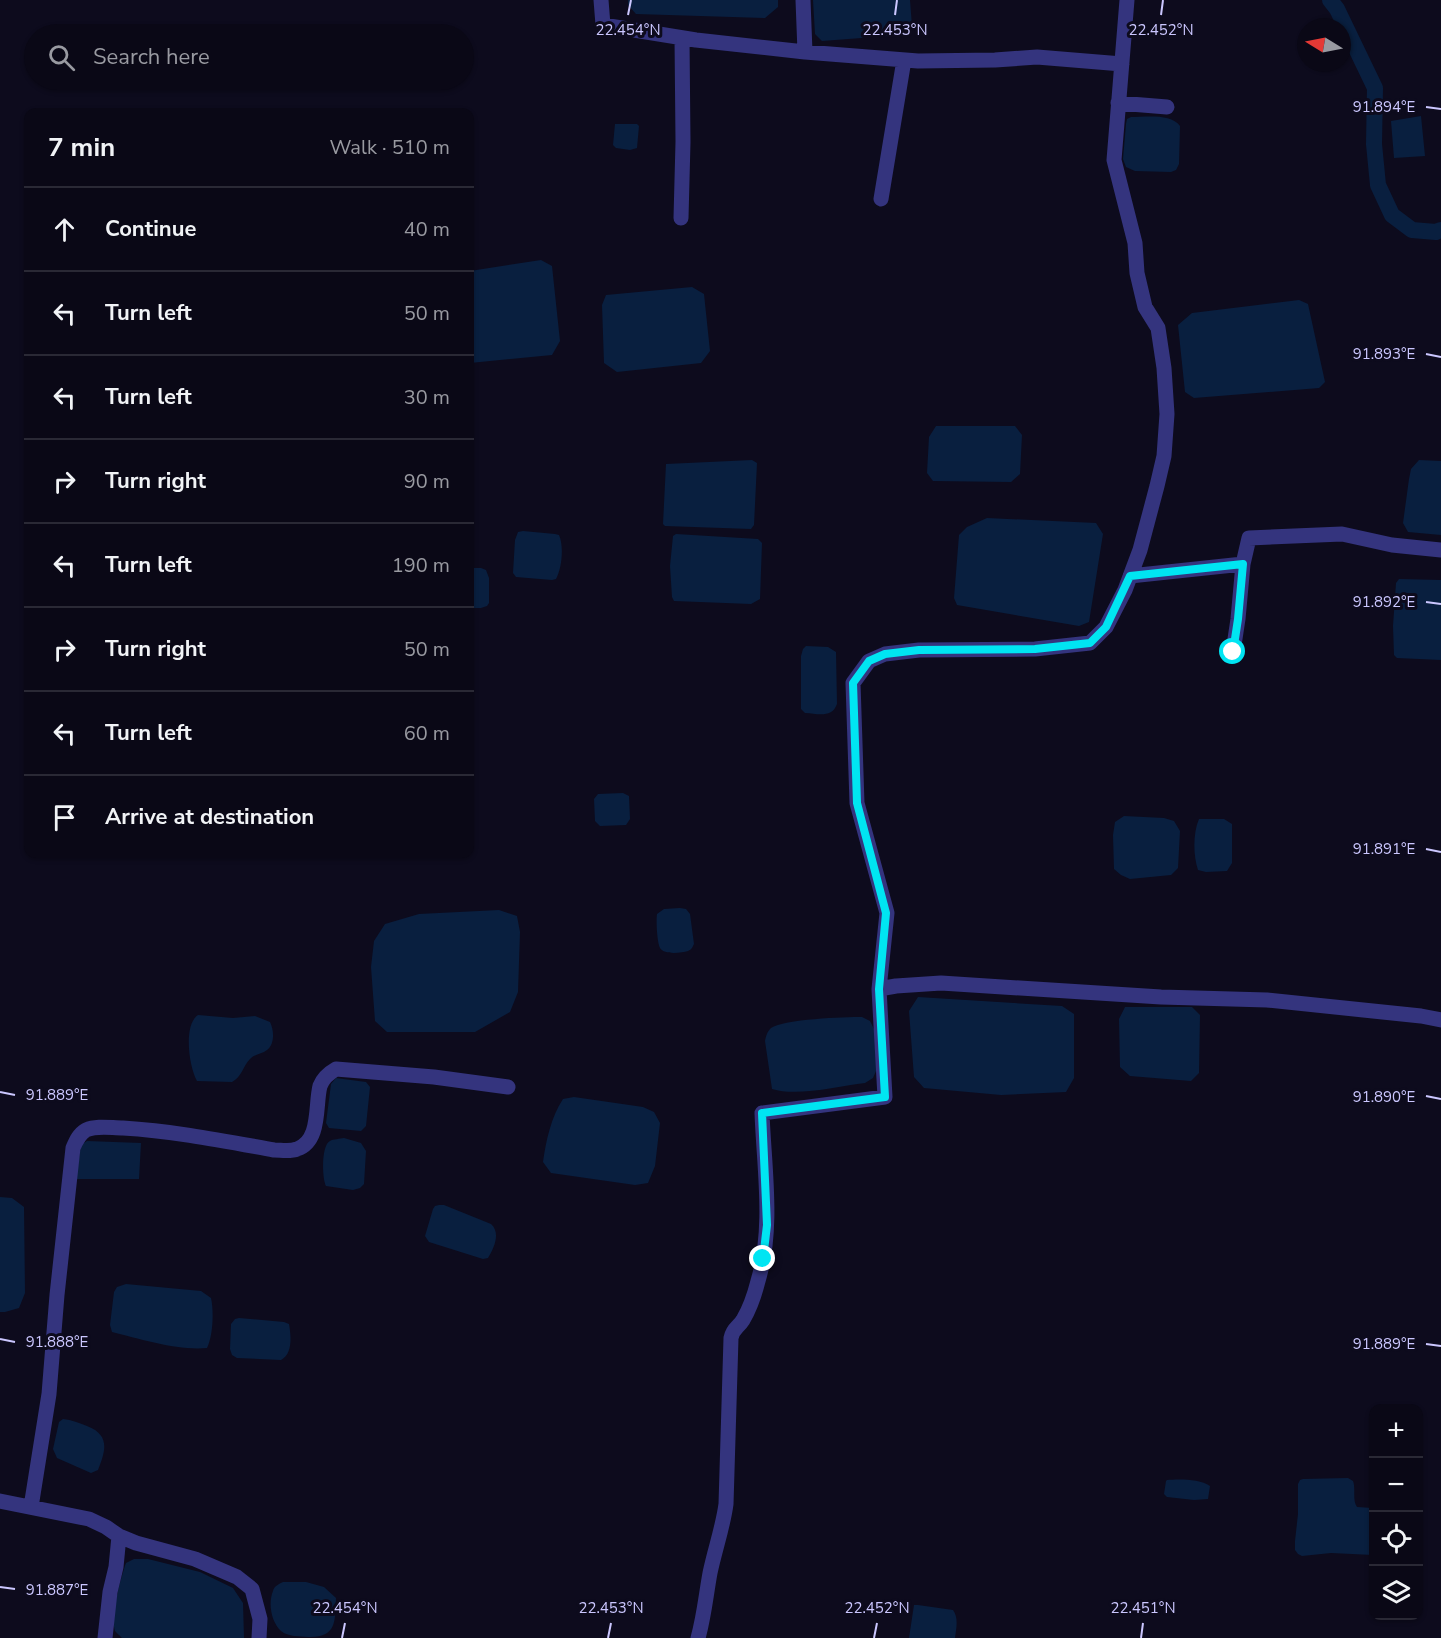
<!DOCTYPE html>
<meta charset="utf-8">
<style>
body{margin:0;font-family:"Nunito Sans",sans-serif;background:#13111f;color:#f1f3f6}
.controls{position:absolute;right:18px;bottom:18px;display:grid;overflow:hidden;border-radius:12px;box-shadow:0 2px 4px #0004}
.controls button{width:54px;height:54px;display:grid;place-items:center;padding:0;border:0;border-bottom:2px solid #2a2935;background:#0a0816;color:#f1f3f6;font:30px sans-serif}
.compass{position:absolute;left:1297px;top:18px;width:54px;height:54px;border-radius:50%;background:#0a0816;box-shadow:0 2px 4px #0004;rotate:280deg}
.stop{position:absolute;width:18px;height:18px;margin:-14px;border:4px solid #00e5f2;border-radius:50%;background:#fff}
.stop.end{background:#00e5f2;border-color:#fff;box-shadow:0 2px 6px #0008}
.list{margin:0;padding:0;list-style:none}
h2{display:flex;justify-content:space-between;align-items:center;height:78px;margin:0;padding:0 24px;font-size:26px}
h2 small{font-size:20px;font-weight:400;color:#999aa1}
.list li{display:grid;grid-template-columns:39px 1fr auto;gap:18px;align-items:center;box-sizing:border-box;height:84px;padding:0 24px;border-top:2px solid #2a2935}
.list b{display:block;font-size:22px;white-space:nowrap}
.list em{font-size:20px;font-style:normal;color:#999aa1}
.icon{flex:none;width:33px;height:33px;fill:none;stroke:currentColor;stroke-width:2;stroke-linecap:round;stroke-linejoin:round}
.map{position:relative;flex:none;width:1441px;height:1638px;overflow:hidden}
.search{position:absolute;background:#0a0816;box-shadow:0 2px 4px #0004;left:24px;top:24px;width:450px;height:66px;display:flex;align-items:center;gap:15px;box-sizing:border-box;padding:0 21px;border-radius:33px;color:#999aa1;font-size:22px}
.panel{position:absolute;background:#0a0816;box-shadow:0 2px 4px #0004;left:24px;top:108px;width:450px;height:750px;border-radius:12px}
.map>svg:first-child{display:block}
.water{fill:#091f3f}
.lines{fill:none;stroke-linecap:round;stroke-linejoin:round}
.canal{stroke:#091f3f;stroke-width:16}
.minor{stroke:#34347e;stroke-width:15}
.route{stroke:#00e5f2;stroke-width:8}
.ticks{fill:none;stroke:#cbc7ff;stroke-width:2}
.ticks-label{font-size:15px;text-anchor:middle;fill:#cbc7ff;stroke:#0d0b1d;stroke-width:6;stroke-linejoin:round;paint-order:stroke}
</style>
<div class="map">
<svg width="1441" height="1638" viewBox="0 0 1441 1638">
<rect width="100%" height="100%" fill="#0d0b1d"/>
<path class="water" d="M628 0H778V7L765 18 636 14 628 5Z
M813 0H910L912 26 901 35 822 41 815 34Z
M1421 116 1425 156 1394 158 1391 121Z
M1131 117C1145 117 1171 113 1180 126L1179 164 1176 170 1171 172 1135 171 1126 167 1123 159 1126 124 1127 119Z
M615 124H637L639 126 637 148 630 150 616 148 613 145Z
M541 260 552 266 560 341 552 355 470 363V271Z
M692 287 704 294 710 351 701 363 617 372 604 363 602 305 606 295Z
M1299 300 1308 304 1325 382 1319 388 1194 398 1185 392 1178 325 1192 313Z
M936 426H1015L1022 435 1020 474 1011 482 933 481 927 473 929 437Z
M752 460 757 463 754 525 751 529 665 526 663 524 666 464Z
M1419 460 1441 461V535L1408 532 1403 523 1409 479 1411 469Z
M987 518 1096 523 1103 534 1089 622 1079 626 957 605 954 598 959 535 967 527Z
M523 531 555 534 559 535C564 546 562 568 556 579L552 580 516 577 513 573 515 540 518 532Z
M676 534 758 539 762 543 760 599 751 604 674 601 672 597 670 566 673 536Z
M28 561V633L25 628Z
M470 568H481L486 570 489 578V603L487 606 481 608H470Z
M1399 579 1441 580V660L1397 658 1394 655 1393 626 1396 583Z
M806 646 828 647 836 652 837 704C832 718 819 714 805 713L801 709V656L803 649Z
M623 793 629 796 630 819 626 825 600 826 595 821 594 799 598 794Z
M1124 816 1164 818 1174 821 1180 831 1178 868 1171 875 1130 879 1121 875 1114 869 1113 835 1115 822Z
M1199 819H1224L1232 824V863L1227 871 1206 872 1198 870C1193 855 1193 833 1199 819Z
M680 908 686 909 690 914 694 944C692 948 692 949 688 951 681 953 664 955 660 948 657 942 656 921 657 914L664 909Z
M499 910 517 916 520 932 518 992 510 1012 475 1032H387L375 1021 371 967 374 941 385 924 419 914Z
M918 997 1062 1006 1074 1014V1078L1066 1092 1001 1095 924 1088 914 1077 909 1011Z
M1125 1007H1192L1200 1015 1199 1073 1191 1081 1130 1076 1120 1067 1119 1019Z
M198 1015 233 1018 255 1016 270 1022C274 1030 275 1044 267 1050 262 1054 255 1054 250 1059 243 1066 242 1077 232 1082L197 1081C189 1067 183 1025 198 1015Z
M862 1017 870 1021 876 1033V1071L873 1078 865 1083C839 1086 797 1097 772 1089L765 1041C766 1036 767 1032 771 1028 784 1019 844 1017 862 1017Z
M336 1078 366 1082 370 1087 366 1126 361 1131 329 1128 326 1123 331 1084Z
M574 1097 643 1107 654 1112 660 1123 655 1166 648 1183 635 1185 551 1173 543 1162C546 1141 551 1117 563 1099Z
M344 1138 361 1143 366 1151 364 1184 360 1188 353 1190 326 1186C322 1179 321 1145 330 1141 333 1139 340 1139 344 1138Z
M87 1141 141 1143 139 1179H76L81 1145Z
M0 1197 12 1198 24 1207 25 1293 19 1308 5 1312H0Z
M439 1205H444L491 1224C501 1233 494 1248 488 1258L483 1259 429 1242 425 1236 433 1209 435 1206Z
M126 1284 201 1291 211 1298C214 1311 213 1336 207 1348 179 1351 140 1339 112 1332L110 1325 114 1292 117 1287Z
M239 1318 284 1322 289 1324C291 1335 293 1354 281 1360L237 1358 232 1355 230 1349 231 1324 235 1319Z
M63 1419C72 1420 79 1423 87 1426 110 1435 106 1450 98 1470L91 1473 57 1458 53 1449 59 1422Z
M1348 1478 1353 1481C1356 1489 1352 1500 1357 1507L1373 1508V1555L1331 1553 1302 1556 1298 1554 1295 1550V1541L1298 1514V1484L1300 1480 1303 1479Z
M1167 1480C1180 1479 1200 1479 1210 1486L1208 1499 1194 1500 1167 1497 1164 1494 1166 1481Z
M134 1559H148L200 1572 233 1588 243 1603 244 1638H122C121 1637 115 1631 115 1631 110 1617 121 1577 126 1563Z
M283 1582H306L324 1587 336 1598C335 1621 337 1638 308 1637 300 1636 288 1637 281 1631 271 1622 268 1603 273 1591 274 1586 279 1584 283 1582Z
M914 1605H918L953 1610C959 1618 956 1629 955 1638H909Z"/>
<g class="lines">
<path class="canal" d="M1330 0 1337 9 1375 88 1374 144 1378 185 1392 215 1412 230 1436 232 1441 230"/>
<path class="minor" d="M601 0 603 25 696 40 805 52 918 61 995 60 1037 57 1122 64
M803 0 805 52
M1118 103 1167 107
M881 199 904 60
M681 218 683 142 682 38
M1130 576 1243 564 1249 538 1342 534 1392 545 1441 550
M1233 652 1238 619 1243 564
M879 989 887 913 857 803 853 683 869 661 885 654 919 650 1035 649 1090 643 1106 627 1125 590 1140 550 1157 486 1164 456 1167 414 1164 368 1158 328 1145 307 1137 273 1135 243 1114 160 1127 0
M0 1501 89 1519 106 1527 119 1536 136 1543 195 1559 237 1577 252 1589 260 1619 259 1638
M31 1507 49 1394 57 1295 73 1148C76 1141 79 1134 86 1130 97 1125 111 1128 123 1128 174 1131 224 1141 274 1150 281 1150 290 1152 297 1149 321 1141 315 1105 320 1086 323 1078 329 1073 336 1069L434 1077 508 1087
M105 1638 110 1592 116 1567 119 1536
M698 1638C704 1617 706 1595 710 1573 715 1549 723 1527 726 1504L731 1338C733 1328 738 1328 743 1320 750 1308 755 1293 758 1281 774 1227 764 1168 762 1113L885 1097 879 989 896 986 941 983 1161 997 1267 1000 1421 1016 1441 1020"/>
</g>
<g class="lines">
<path class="route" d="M763 1259 767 1225 762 1113 885 1097 879 989 886 913 857 803 853 683 869 661 885 654 919 650 1035 649 1090 643 1106 627 1130 576 1243 564 1238 619 1233 652"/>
</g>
<path class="ticks" d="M628 15 631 0M895 15 897 0M1161 15 1163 0M1426 107 1441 109M1426 354 1441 357M1426 602 1441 604M1426 849 1441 852M0 1092 15 1095M1426 1096 1441 1099M0 1339 15 1342M1426 1344 1441 1346M0 1587 15 1589M342 1638 345 1623M608 1638 611 1623M874 1638 877 1623M1141 1638 1143 1623"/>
<g class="ticks-label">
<text x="628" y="35">22.454°N</text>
<text x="1161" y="35">22.452°N</text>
<text x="895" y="35">22.453°N</text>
<text x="1384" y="112">91.894°E</text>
<text x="1384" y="359">91.893°E</text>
<text x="1384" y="607">91.892°E</text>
<text x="1384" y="854">91.891°E</text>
<text x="57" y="1100">91.889°E</text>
<text x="1384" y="1102">91.890°E</text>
<text x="57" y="1347">91.888°E</text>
<text x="1384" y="1349">91.889°E</text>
<text x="57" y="1595">91.887°E</text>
<text x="345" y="1613">22.454°N</text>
<text x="611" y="1613">22.453°N</text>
<text x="877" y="1613">22.452°N</text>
<text x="1143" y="1613">22.451°N</text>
</g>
</svg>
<div class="controls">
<button>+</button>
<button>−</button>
<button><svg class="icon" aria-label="locate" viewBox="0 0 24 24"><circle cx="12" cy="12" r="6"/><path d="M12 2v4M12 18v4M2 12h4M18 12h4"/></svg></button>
<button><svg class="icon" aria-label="layers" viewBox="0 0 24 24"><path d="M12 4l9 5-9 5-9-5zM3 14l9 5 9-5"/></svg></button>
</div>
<svg class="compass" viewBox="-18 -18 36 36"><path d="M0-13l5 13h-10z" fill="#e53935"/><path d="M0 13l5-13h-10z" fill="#999aa1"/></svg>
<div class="stop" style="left:1233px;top:652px"></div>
<div class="stop end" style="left:763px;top:1259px"></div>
<div class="search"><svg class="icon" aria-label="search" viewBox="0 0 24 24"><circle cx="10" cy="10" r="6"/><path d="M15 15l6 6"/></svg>Search here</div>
<section class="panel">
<h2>7 min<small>Walk · 510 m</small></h2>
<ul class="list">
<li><svg class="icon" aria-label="ahead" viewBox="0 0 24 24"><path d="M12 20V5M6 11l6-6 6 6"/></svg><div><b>Continue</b></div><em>40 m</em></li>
<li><svg class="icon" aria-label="left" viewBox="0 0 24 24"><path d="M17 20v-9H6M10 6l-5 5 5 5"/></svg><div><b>Turn left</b></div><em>50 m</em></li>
<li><svg class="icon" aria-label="left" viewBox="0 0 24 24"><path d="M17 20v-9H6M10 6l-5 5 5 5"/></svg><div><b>Turn left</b></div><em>30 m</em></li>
<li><svg class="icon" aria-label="right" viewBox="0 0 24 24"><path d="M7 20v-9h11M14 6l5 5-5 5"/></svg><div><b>Turn right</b></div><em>90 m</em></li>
<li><svg class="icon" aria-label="left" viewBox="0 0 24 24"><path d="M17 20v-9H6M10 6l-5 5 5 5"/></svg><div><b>Turn left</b></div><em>190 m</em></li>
<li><svg class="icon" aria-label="right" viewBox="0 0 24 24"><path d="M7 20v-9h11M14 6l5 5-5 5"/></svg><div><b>Turn right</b></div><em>50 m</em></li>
<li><svg class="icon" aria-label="left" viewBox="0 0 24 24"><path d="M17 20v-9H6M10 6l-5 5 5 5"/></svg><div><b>Turn left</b></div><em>60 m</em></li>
<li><svg class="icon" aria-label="arrive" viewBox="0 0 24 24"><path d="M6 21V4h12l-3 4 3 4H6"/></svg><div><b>Arrive at destination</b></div></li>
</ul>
</section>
</div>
